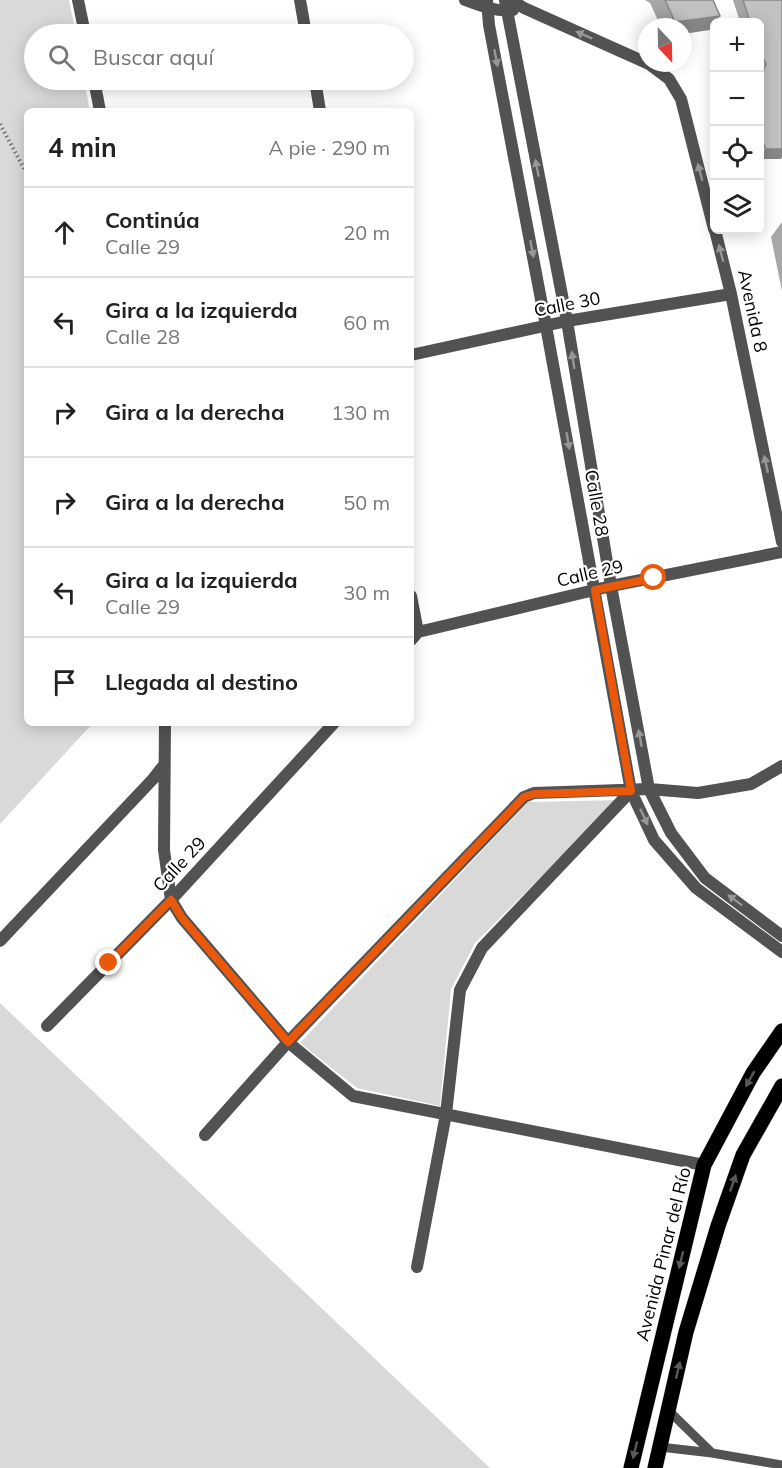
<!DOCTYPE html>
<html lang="es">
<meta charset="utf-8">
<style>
body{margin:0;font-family:Mulish,sans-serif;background:#f2f2f2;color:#222}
.controls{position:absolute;right:18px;top:18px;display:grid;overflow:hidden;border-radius:9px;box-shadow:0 3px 15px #0003}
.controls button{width:54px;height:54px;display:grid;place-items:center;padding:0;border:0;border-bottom:2px solid #e0e0e0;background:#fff;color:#222;font:30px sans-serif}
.compass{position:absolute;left:638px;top:18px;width:54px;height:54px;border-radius:50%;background:#fff;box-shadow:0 3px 15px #0003;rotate:158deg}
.stop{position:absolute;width:18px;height:18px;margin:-14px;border:4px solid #ea580c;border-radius:50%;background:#fff}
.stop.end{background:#ea580c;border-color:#fff;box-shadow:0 2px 6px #0008}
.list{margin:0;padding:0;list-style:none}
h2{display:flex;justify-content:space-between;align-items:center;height:78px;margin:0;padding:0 24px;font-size:26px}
h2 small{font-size:20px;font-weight:400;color:#767676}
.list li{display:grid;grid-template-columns:39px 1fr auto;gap:18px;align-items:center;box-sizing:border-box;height:90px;padding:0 24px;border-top:2px solid #e0e0e0}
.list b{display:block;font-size:22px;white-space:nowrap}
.list p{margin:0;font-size:20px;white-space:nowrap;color:#767676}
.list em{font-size:20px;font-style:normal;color:#767676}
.icon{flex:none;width:33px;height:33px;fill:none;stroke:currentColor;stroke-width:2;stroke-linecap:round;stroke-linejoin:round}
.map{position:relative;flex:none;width:782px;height:1468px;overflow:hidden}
.search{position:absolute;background:#fff;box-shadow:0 3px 15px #0003;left:24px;top:24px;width:390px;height:66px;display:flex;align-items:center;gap:15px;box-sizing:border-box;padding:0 21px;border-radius:33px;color:#767676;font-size:22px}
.panel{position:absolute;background:#fff;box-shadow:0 3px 15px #0003;left:24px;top:108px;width:390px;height:618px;border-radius:9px}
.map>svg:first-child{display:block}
.green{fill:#d9d9d9}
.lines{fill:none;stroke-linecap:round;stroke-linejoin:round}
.primary-casing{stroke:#dbdbdb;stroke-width:16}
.path{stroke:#747474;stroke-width:4;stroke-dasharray:1.5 3;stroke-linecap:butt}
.service{stroke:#525252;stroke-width:9}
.minor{stroke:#525252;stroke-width:12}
.primary{stroke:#000;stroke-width:15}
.wall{fill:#a7a7a7}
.shaded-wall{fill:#888}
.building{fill:#c2c2c2;stroke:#888;stroke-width:1.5}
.oneway{fill:#979797}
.oneway2{fill:#595959}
.route{stroke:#ea580c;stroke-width:8}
.labels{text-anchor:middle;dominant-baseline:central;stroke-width:4.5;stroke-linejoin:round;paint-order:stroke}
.street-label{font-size:18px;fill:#000;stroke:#fff}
</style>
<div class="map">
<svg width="782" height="1468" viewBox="0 0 782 1468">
<rect width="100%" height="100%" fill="#fff"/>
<path class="green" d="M0 0H69L76 34H34V80H84L90 111H27V723H93L0 824Z
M618 800 475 943 451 989 440 1106 357 1088 300 1043 528 802Z
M0 1003 490 1468H0Z"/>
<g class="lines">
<g class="primary-casing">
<path id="primary" d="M631 1468 704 1165 753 1073 782 1031
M655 1468 686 1332 718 1226 743 1155 782 1086"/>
</g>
<path class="path" d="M0 124 27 174"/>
<path class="service" d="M668 1410 712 1453
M660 1447 712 1453 782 1465"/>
<path class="minor" d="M78 0 85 34
M300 0 306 34
M465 0C481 6 496 12 513 10
M487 0 489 25 546 326 631 791 654 840 696 888 782 952
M505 0 567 321 611 586 649 789 671 833 705 878 782 936
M511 0 524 8 649 64 669 79 681 99 714 229
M94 80 100 111
M315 80 320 111
M715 230 731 294 782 542
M411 355 567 321 731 294
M411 596 418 632
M411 640 418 632 611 586 782 552
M165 723 164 850 171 900 182 918 288 1042 353 1096 704 1165
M0 941 153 779 164 765
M47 1026 171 900 334 723
M205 1135 288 1042 524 797 534 793 649 789 698 793 751 784 782 766
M417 1267 446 1114 460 990 482 948 631 791"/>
<use href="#primary" class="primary"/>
</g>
<path class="wall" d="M645 0H713L720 16 710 30 683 27H661L650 3Z
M733 0H782L781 159H759V22H740Z
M782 222V291L771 237Z"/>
<path class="shaded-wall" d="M720 16 710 30 683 34V27H672L675 22Z
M766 149H782V157L781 159H759Z"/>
<path class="building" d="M665 0H713L720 16 675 22Z
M743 0H782V149H766L759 135V82L766 64 759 49V22H750Z"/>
<defs><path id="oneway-solid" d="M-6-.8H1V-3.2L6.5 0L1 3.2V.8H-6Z" transform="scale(1.5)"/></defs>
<g class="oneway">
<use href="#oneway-solid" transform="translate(584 35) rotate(-156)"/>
<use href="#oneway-solid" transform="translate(496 58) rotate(79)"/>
<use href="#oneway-solid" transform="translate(537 168) rotate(-101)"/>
<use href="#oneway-solid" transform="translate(700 172) rotate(-105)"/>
<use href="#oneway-solid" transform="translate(532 249) rotate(79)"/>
<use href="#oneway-solid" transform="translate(721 253) rotate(-105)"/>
<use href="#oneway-solid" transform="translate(573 360) rotate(-99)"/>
<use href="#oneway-solid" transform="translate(568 441) rotate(80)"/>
<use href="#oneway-solid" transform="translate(766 464) rotate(-102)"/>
<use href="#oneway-solid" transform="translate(640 738) rotate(-101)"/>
<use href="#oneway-solid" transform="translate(644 817) rotate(65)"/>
<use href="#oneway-solid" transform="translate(735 900) rotate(-143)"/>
</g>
<g class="oneway2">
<use href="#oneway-solid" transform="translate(750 1079) rotate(119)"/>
<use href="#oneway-solid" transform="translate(733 1183) rotate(-71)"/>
<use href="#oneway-solid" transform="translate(681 1260) rotate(104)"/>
<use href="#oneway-solid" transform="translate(678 1370) rotate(-77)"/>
<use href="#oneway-solid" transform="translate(635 1450) rotate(104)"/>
</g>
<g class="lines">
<path class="route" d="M109 963 171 900 182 918 288 1042 524 797 534 794 631 791 595 590 654 578"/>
</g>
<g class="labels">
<g class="street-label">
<text transform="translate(567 304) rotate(-11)">Calle 30</text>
<text transform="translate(753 311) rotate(78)">Avenida 8</text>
<text transform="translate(597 503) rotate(80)">Calle 28</text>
<text transform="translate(590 573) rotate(-13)">Calle 29</text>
<text transform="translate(179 864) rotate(-47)">Calle 29</text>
<text transform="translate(663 1254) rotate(-76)">Avenida Pinar del Río</text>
</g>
</g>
</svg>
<div class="controls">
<button>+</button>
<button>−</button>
<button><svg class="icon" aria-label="locate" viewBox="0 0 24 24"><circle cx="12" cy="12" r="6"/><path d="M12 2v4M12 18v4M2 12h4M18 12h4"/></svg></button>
<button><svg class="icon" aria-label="layers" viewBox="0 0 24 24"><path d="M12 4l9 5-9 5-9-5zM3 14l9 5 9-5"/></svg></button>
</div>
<svg class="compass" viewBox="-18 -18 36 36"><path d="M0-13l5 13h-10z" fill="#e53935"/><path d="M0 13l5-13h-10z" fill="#767676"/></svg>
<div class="stop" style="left:654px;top:578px"></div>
<div class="stop end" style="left:109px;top:963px"></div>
<div class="search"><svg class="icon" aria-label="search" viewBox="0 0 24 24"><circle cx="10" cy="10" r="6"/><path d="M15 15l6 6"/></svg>Buscar aquí</div>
<section class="panel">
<h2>4 min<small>A pie · 290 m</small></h2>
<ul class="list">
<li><svg class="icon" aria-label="ahead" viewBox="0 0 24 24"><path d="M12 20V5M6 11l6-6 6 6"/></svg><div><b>Continúa</b><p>Calle 29</p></div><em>20 m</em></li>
<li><svg class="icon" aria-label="left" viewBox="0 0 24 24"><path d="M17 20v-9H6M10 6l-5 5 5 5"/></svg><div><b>Gira a la izquierda</b><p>Calle 28</p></div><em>60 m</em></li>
<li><svg class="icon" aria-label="right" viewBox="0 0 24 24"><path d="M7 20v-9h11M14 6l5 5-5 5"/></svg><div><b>Gira a la derecha</b></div><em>130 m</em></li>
<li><svg class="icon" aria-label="right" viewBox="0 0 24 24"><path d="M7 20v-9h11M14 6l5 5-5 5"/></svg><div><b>Gira a la derecha</b></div><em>50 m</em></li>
<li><svg class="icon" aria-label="left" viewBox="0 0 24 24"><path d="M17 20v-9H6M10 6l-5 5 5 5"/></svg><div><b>Gira a la izquierda</b><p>Calle 29</p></div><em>30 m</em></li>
<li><svg class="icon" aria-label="arrive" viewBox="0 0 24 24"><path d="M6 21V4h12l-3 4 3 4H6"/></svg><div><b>Llegada al destino</b></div></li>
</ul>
</section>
</div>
